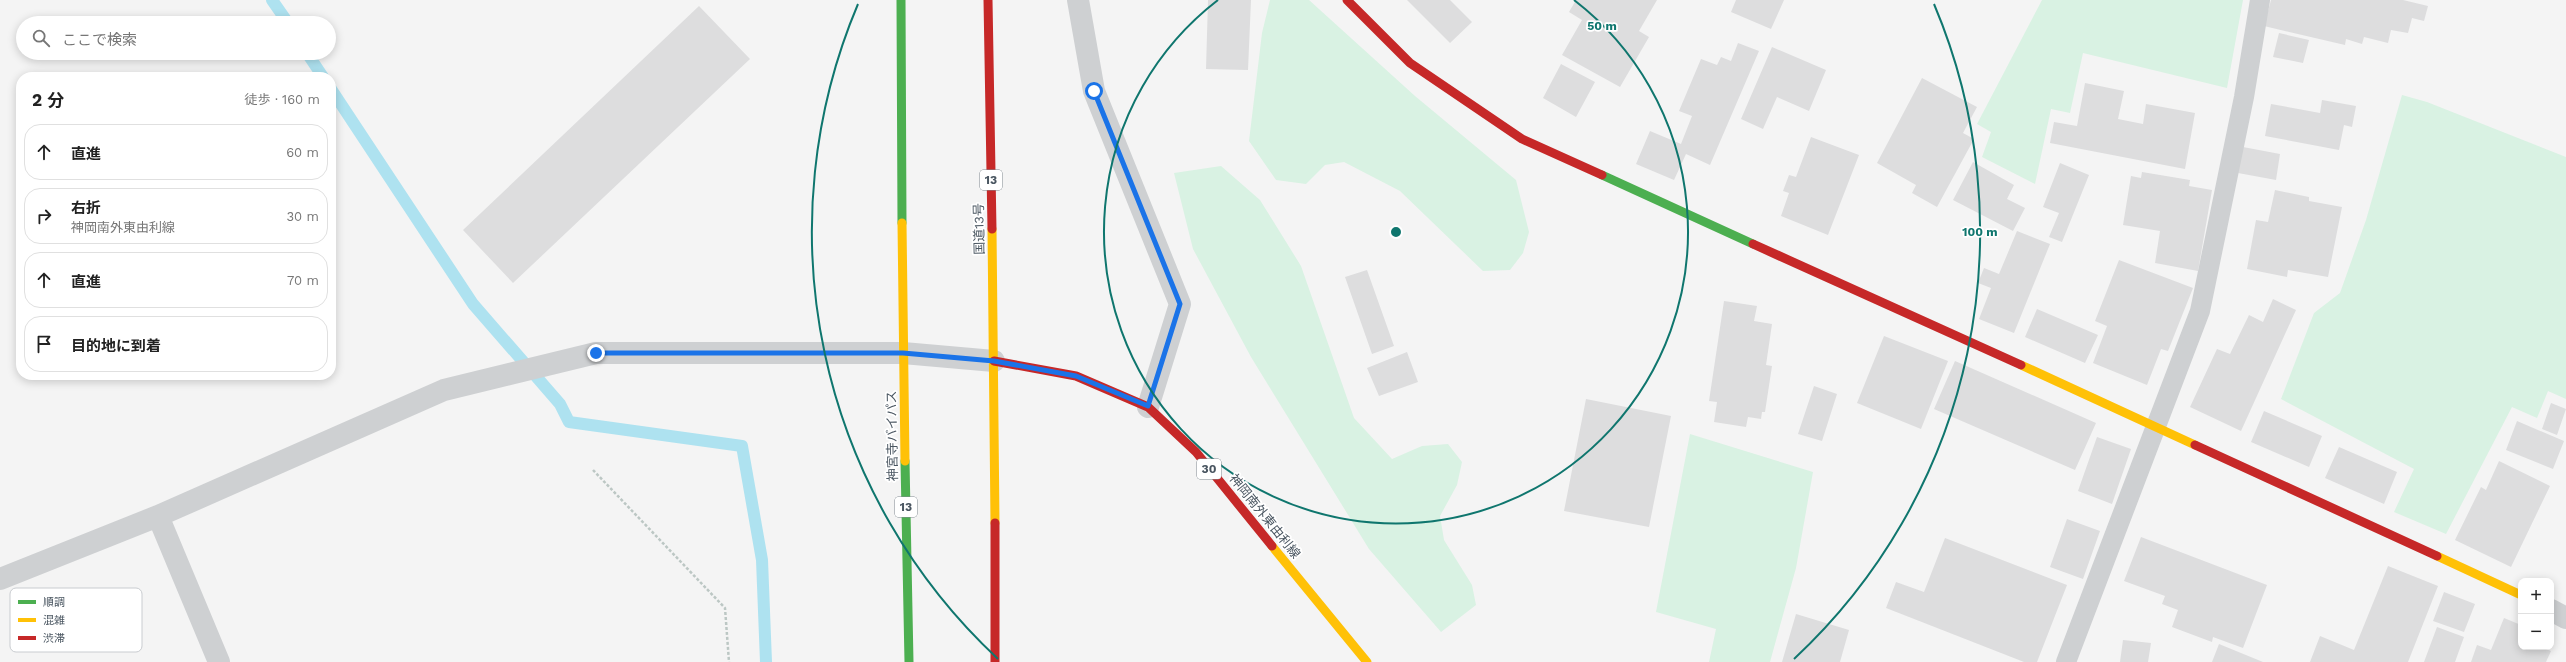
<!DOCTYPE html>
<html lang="ja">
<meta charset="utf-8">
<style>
body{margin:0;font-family:"Work Sans","Noto Sans JP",sans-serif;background:#f6f6f6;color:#222}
.controls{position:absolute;right:12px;bottom:12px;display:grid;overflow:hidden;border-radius:8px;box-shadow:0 2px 10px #0003}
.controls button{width:36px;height:36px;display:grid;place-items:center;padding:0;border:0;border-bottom:1px solid #e0e0e0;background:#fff;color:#222;font:20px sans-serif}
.stop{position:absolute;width:12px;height:12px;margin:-9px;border:3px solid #1a73e8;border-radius:50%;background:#fff}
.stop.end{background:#1a73e8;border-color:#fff;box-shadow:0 1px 4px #0008}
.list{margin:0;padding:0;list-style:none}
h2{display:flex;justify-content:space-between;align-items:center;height:52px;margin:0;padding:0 16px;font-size:17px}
h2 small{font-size:13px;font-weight:400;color:#767676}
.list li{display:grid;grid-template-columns:26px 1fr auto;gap:12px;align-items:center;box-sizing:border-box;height:56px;margin:0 8px 8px;padding:0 8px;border:1px solid #e0e0e0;border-radius:16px}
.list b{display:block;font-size:15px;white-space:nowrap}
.list p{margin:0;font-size:13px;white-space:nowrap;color:#767676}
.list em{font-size:13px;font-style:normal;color:#767676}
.icon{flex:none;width:22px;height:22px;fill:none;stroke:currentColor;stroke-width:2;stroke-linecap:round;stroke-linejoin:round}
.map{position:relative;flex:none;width:2566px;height:662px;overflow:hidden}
.search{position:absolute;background:#fff;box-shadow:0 2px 10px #0003;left:16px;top:16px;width:320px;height:44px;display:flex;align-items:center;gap:10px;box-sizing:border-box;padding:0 14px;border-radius:22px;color:#767676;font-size:15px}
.panel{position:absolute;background:#fff;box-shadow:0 2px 10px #0003;left:16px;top:72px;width:320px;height:308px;border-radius:16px}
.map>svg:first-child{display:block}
.green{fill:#d9f2e3}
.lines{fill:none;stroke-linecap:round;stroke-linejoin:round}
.stream{stroke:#aee2f0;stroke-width:12}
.building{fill:#ddddde}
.path{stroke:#bcc7c4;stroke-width:2.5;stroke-dasharray:3 2;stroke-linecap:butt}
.lane{stroke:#ced0d2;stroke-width:20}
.street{stroke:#ced0d2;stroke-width:22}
.fast{stroke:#4caf50;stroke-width:9}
.slow{stroke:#ffc107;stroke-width:9}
.jam{stroke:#c62828;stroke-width:9}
.route{stroke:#1a73e8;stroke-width:5}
.ring{fill:none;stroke:#0f766e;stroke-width:2}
.labels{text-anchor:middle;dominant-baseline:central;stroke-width:3.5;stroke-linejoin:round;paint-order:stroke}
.shield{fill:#fff;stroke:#808990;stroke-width:1}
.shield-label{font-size:12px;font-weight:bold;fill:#4a5661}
.street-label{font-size:13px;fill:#4a5661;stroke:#fff}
.key{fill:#fff;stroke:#c9ccd0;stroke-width:1}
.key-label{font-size:11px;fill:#4a5661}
.centre{fill:#0f766e;stroke:#fff;stroke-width:2}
.ring-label{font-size:12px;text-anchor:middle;font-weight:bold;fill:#0f766e;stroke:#fff;stroke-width:3.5;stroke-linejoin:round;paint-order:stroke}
</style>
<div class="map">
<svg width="2566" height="662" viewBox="0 0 2566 662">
<rect width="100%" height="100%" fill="#f4f4f4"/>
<path class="green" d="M1270 0H1309L1415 96 1516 180 1529 232 1523 253 1510 270 1483 271 1400 191 1344 162 1325 165 1306 184 1276 180 1249 141 1262 33Z
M2042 0H2243L2227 88 2083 53 2070 113 2051 109 2035 184 1982 157 1991 132 1977 124Z
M2402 95 2427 102 2566 157V399L2548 391 2537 418 2512 407 2446 534 2394 512 2414 469 2281 399 2314 313 2340 293 2366 220Z
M1221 166 1260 200 1301 266 1354 418 1392 459 1422 446 1448 444 1462 462 1457 485 1440 516 1444 540 1472 585 1476 605 1441 632 1369 549 1251 357 1193 249 1174 173Z
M1690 434 1813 472 1796 568 1770 662H1709L1716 629 1656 612Z"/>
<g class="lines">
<path class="stream" d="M272 0 288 23
M307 53 323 77
M331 89 473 304 560 404 569 422 742 446 762 560 766 662"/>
</g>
<path class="building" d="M1208 0H1251L1248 70 1206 69Z
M1407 0H1450L1472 22 1450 43Z
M1576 0H1657L1639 31 1649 37 1620 87 1562 55 1582 20 1569 12Z
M1736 0H1784L1771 29 1731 12Z
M2271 0H2403L2428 6 2424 21 2412 18 2408 33 2391 30 2388 43 2364 37 2362 44 2346 39 2345 45 2264 26Z
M699 6 750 59 513 283 463 230Z
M2279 33 2309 40 2303 63 2273 57Z
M1738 43 1759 51 1710 165 1686 154 1674 180 1636 164 1650 131 1681 144 1692 116 1679 111 1701 59 1717 65 1721 57 1731 61Z
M1772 47 1826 70 1809 111 1777 97 1763 129 1741 119Z
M1561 64 1595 82 1576 117 1543 98Z
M1922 78 1977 107 1963 133 1974 139 1937 207 1912 193 1916 185 1877 163Z
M2085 83 2124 91 2118 119 2143 124 2146 104 2195 113 2185 169 2050 143 2054 122 2077 126Z
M2322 100 2356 106 2352 127 2344 125 2339 150 2265 136 2271 104 2320 113Z
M1811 137 1859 155 1828 235 1781 216 1789 193 1783 191 1789 175 1796 177Z
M2243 147 2280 154 2276 180 2238 173Z
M1973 162 2014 185 2007 199 2025 208 2013 231 1953 200Z
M2060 163 2089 175 2062 242 2049 237 2059 213 2043 207Z
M2142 172 2190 180 2189 186 2212 190 2198 271 2155 263 2160 231 2123 225 2131 176 2141 178Z
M2275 190 2309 197V201L2342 207 2328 277 2288 270 2287 277 2247 269 2256 220 2268 222Z
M2017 231 2050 244 2014 333 1979 319 1991 288 1978 283 1984 268 1999 274Z
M2119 260 2193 288 2168 351 2161 349 2147 385 2093 363 2107 326 2095 321Z
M1367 270 1394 346 1372 354 1345 277Z
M2273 299 2296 310 2241 431 2190 407 2217 349 2230 354 2249 315 2263 322Z
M1724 301 1757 306 1754 321 1772 324 1766 365 1772 366 1765 412H1762L1761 419 1748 417 1746 427 1714 422 1717 402 1709 401Z
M2037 309 2098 335 2085 363 2025 337Z
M1884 336 1948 361 1921 429 1857 403Z
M1407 352 1418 382 1379 396 1367 368Z
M1955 361 2096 423 2075 470 1934 409Z
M1814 386 1837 394 1822 441 1798 434Z
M1586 399 1671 416 1649 527 1564 511Z
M2551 403 2566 409 2557 435 2542 429Z
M2264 411 2322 436 2309 467 2251 442Z
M2517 421 2564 441 2553 469 2506 450Z
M2097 437 2131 449 2112 504 2078 491Z
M2339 447 2397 472 2384 504 2325 478Z
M2499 461 2550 486 2511 567 2455 540 2481 487 2486 490Z
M2067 519 2100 531 2083 579 2050 567Z
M2141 537 2267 585 2243 648 2213 637 2212 642 2172 627 2178 610 2162 604 2165 596 2124 581Z
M1945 538 2067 585 2037 662H2024L1886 608 1896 582 1924 592Z
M2388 566 2438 586 2408 662H2310L2320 636 2354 650Z
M2444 592 2475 604 2464 632 2433 621Z
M1796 614 1849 630 1840 662H1782Z
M2504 618 2521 625V647H2542L2551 651 2546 662H2471L2477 645 2491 650Z
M2437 627 2464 637 2455 662H2424Z
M2123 640 2151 643 2148 662H2120Z
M2219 644 2263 662H2212Z"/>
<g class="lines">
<path class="path" d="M593 470 725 608 729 662"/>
<path class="lane" d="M2066 662 2200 311 2244 97 2260 0"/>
<path class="street" d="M1078 0 1094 91 1180 304 1148 407
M158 516 219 662
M0 579 158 516 444 390 596 353H903L994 361
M2551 610 2566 618"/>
<path class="fast" d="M901 0 902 223
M1602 175 1753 244
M905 461 909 662"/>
<path class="slow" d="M902 223 905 461
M992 229 995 523
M2021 365 2195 445
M1272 546 1367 662
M2437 556 2521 595"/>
<path class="jam" d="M988 0 992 229
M1347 0 1410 63 1522 139 1602 175
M1753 244 2021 365
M994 361 1076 376 1148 407 1196 452 1272 546
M2195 445 2437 556
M995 523V662"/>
</g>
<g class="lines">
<path class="route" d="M596 353H903L994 361 1076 376 1148 406 1180 304 1094 91"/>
</g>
<g class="ring">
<path d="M1574 0A292 292 0 1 1 1218 0"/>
<path d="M998 659A584 584 0 0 1 858 4M1934 4A584 584 0 0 1 1794 659"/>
</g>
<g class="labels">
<g class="shield">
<rect x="980" y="170" width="22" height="20" rx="3"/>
<rect x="1197" y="459" width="24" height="20" rx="3"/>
<rect x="895" y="497" width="22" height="20" rx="3"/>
</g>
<g class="shield-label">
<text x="991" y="180">13</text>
<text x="1209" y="469">30</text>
<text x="906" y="507">13</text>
</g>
<g class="street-label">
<text transform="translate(979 229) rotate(-91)">国道13号</text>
<text transform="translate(892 436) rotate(-91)">神宮寺バイパス</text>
<text transform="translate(1265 516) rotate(51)">神岡南外東由利線</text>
</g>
</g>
<rect x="10" y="588" width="132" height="64" rx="6" class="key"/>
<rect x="18" y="600" width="18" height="4" fill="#4caf50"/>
<rect x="18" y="618" width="18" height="4" fill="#ffc107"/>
<rect x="18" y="636" width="18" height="4" fill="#c62828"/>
<g class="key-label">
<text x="43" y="606">順調</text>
<text x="43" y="624">混雑</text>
<text x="43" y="642">渋滞</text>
</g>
<circle cx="1396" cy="232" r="6" class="centre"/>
<g class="ring-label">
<text x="1602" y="30">50 m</text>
<text x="1980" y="236">100 m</text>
</g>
</svg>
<div class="controls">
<button>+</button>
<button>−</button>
</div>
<div class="stop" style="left:1094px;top:91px"></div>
<div class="stop end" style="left:596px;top:353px"></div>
<div class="search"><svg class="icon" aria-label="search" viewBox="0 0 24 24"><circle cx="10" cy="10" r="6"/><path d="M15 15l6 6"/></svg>ここで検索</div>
<section class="panel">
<h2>2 分<small>徒歩 · 160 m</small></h2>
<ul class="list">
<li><svg class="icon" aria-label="ahead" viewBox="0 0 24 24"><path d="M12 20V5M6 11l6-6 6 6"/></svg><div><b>直進</b></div><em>60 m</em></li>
<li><svg class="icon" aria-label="right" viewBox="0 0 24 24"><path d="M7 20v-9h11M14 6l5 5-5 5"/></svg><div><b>右折</b><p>神岡南外東由利線</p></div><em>30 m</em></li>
<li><svg class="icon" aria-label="ahead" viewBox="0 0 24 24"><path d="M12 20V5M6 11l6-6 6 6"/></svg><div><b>直進</b></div><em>70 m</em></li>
<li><svg class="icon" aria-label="arrive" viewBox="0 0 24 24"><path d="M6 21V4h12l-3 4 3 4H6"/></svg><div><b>目的地に到着</b></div></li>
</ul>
</section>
</div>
